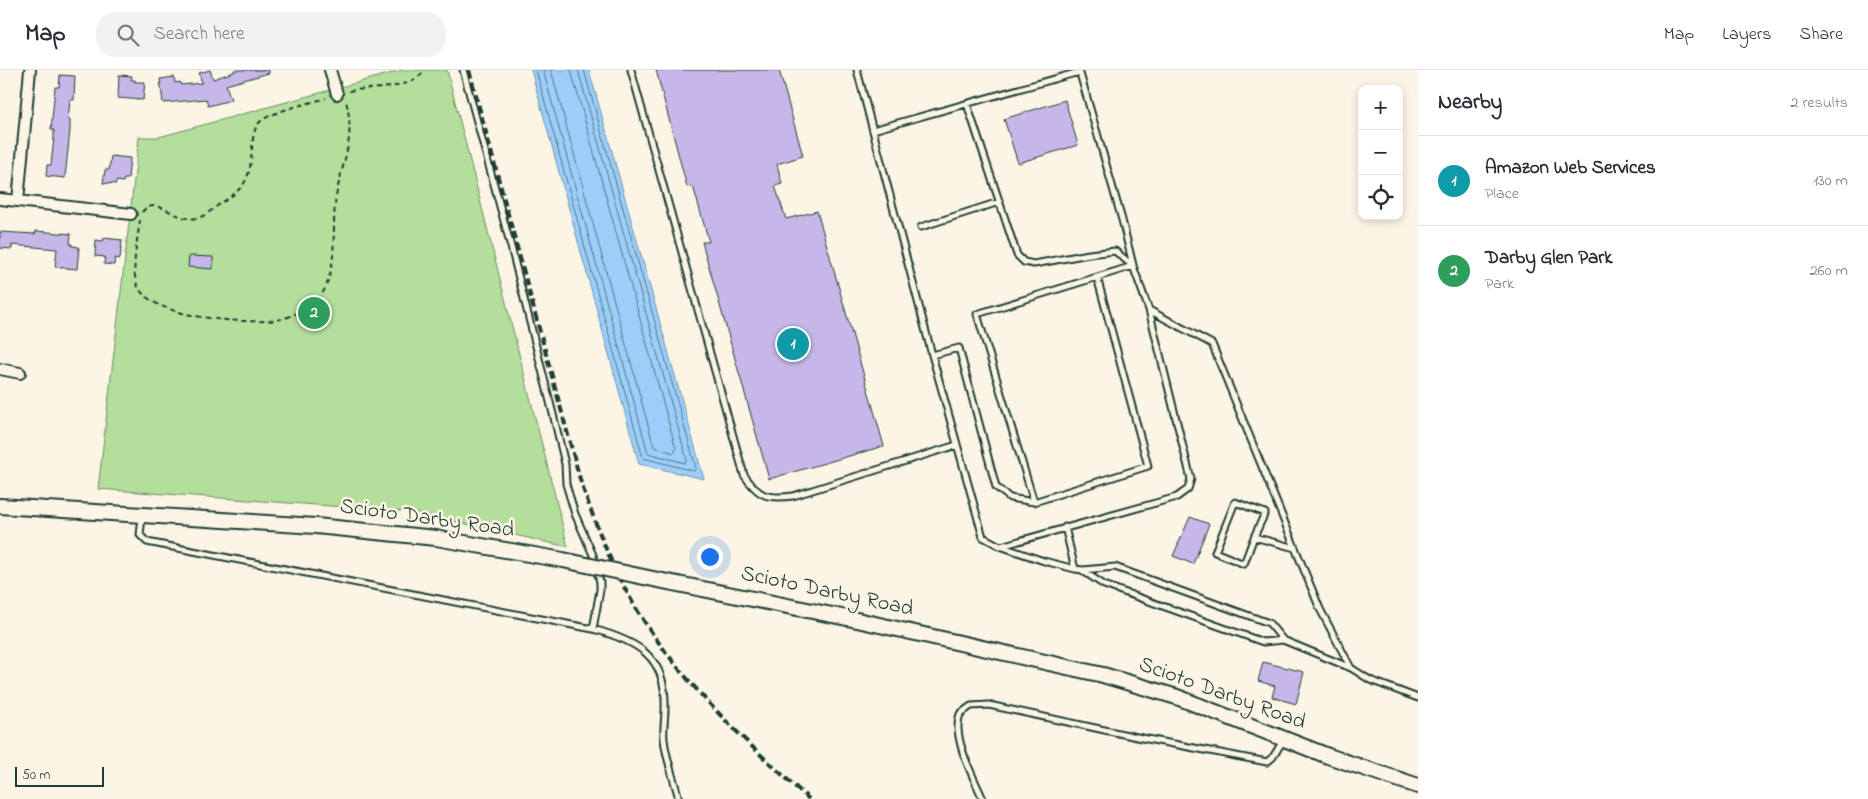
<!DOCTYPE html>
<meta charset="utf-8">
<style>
body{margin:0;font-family:"Indie Flower",sans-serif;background:#f2f2f3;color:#2b2b33}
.controls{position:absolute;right:15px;top:15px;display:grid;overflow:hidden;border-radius:10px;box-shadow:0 2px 8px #0003}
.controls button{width:45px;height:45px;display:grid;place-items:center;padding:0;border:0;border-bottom:1px solid #e1e1e2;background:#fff;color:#2b2b33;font:25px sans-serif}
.scale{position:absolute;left:15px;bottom:12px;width:89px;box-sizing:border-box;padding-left:5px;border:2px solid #1f3d34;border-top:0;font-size:14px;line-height:18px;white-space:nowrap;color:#1f3d34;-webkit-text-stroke:4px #fcf5e5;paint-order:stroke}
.you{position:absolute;left:709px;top:486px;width:18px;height:18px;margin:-12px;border:4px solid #fff;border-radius:50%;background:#1a73e8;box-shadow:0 0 0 8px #1a73e833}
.badge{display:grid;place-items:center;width:32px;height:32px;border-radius:50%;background:#1f3d34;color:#fff;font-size:16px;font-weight:700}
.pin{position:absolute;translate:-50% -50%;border:2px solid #fff;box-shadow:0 1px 5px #0006}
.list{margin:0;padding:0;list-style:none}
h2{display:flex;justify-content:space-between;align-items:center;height:65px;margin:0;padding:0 20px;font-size:21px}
h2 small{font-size:16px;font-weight:400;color:#7c7c81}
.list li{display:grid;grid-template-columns:32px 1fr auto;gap:15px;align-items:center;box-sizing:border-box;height:90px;padding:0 20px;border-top:1px solid #e1e1e2}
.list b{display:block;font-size:19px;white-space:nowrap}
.list p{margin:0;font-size:16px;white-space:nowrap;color:#7c7c81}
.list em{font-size:16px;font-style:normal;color:#7c7c81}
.icon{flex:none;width:28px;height:28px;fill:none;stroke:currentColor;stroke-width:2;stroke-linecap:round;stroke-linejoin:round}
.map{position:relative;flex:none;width:1418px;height:729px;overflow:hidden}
header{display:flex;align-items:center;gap:30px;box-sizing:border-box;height:70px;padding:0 25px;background:#fff;border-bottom:1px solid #e1e1e2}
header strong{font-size:24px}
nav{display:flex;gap:28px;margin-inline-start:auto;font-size:18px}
.search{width:350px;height:45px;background:#f2f2f3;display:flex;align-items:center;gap:12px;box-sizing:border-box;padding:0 18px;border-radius:20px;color:#7c7c81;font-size:19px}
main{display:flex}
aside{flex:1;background:#fff}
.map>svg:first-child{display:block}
.green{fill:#b4de9b;stroke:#6a8e68}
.water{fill:#9dcefa;stroke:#6b94ab}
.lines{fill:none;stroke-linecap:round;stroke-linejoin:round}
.shore{stroke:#517783;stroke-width:1}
.building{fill:#c6b7e8;stroke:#1f3d34}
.service-casing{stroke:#1f3d34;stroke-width:9}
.minor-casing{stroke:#1f3d34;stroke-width:14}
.secondary-casing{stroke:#1f3d34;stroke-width:18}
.path{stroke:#1f3d34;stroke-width:2;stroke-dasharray:5 4;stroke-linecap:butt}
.service{stroke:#fcf5e5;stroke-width:5}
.minor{stroke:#fcf5e5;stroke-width:10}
.secondary{stroke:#fcf5e5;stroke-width:14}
.rail{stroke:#1f3d34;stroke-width:4;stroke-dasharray:8 4;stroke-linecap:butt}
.secondary-bridge-casing{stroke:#1f3d34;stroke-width:18;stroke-linecap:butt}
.secondary-bridge{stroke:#fcf5e5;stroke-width:14}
.labels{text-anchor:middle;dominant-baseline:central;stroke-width:5;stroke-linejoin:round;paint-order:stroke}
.street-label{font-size:22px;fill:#1f3d34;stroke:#fcf5e5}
</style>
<header>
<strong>Map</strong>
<div class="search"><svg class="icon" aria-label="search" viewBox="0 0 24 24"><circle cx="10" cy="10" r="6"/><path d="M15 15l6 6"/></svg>Search here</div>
<nav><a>Map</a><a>Layers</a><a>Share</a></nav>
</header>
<main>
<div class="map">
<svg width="1418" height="729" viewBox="0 0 1418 729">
<rect width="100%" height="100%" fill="#fcf5e5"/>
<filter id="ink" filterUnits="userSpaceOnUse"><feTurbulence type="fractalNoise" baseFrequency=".02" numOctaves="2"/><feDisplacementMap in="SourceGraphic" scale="10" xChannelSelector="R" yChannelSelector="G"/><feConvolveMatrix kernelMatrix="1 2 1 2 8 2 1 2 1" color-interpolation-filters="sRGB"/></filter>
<g filter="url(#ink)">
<path class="green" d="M403 0H447L568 477 412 442 98 419 139 67H159Z"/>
<path class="water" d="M531 0H589L704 409 639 394Z"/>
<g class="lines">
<path class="shore" d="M536 0 643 388 694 401 696 398 584 0
M543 0 648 383 685 393 687 390 578 0
M551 0 654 377 674 383 676 379 571 0"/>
</g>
<path class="building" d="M210 0 213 9 234 2V0H269V3L226 15 231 30 208 36 206 29 163 33 160 9 174 7 175 13 180 12 181 15 202 13 199 3Z
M656 0H779L803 86 777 94 782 114 775 116 786 149 817 141 884 376 769 409 702 172H709L693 116 687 117Z
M60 5 75 6 74 30H70L68 50H70V60L65 108 46 106 47 95H51L54 68V60H51L55 17H59Z
M119 5 132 6 131 10H135V12H145L143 30 118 28Z
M1065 30 1078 75 1018 93 1004 49Z
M111 86 130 88 128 109H124L123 112 116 111V114L103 113 105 100H109Z
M36 161 71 164 70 174H72V176L79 177 77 199 55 197 57 179 12 175V179L0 178V162L35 164Z
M104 168 122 170 120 189 115 188 114 195 104 194 105 187 95 186 96 170 103 171Z
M189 186 213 187V199L188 197Z
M1190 447 1209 454 1193 494 1173 486Z
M1263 592 1304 602 1296 634 1272 627 1275 616 1258 611Z"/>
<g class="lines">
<g class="service-casing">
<path id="service" d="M463 0 511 177 556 356 565 394 566 414 575 444 593 485 600 512V520L593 559
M631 0 744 405C759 427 767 429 793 426L957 375
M857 0 932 285 983 467 1000 476 1044 491 1075 499 1083 500 1115 497 1269 553 1283 570
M1079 0 1122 150 1133 195
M967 34 1017 185 1024 192 1034 194 1089 184 1115 181 1133 196
M873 60 1079 2
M921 157 999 132
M1097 207 1148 396 1034 432 977 244 1133 196 1149 240 1212 274 1320 539 1351 598 1370 610 1418 628
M932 285 959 278 996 417 1010 428 1034 432
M142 447 140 465 147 472 593 559C637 571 667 586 665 638 665 649 663 658 664 669 666 689 674 709 679 729
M1065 457 1075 499
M1254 467 1244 494 1215 482 1235 432 1265 443 1254 467 1295 478
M1001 476 1177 427 1188 419 1191 409 1149 240
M1083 501 1104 515 1263 572 1283 570 1351 598
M983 729C974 708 951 667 960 644L971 636 989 635 1137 667 1267 692 1273 687 1284 669"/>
</g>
<g class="minor-casing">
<path id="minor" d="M330 0 337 24
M0 129 131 144
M18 131 30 0
M0 299 20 303"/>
</g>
<g class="secondary-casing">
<path id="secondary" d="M0 436 316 456 436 468 563 490
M658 510 857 550 1103 605 1177 627 1328 686 1418 716"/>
</g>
<path class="path" d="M349 21C370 17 412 21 424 0
M142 142C159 122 179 160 205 145 210 142 215 137 220 134 246 117 250 110 252 78 253 70 253 60 259 53 268 42 311 33 326 28
M140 150C138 168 130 201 138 217 155 249 245 254 277 250 292 247 314 237 322 224 339 196 331 158 336 127 342 91 356 70 346 31"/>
<use href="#service" class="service"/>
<use href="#minor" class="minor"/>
<use href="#secondary" class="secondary"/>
<path class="rail" d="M469 0 581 413C593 446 605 480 621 511 665 598 738 665 809 729"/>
<g class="secondary-bridge-casing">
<path id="secondary-bridge" d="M563 490 658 510"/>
</g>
<use href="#secondary-bridge" class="secondary-bridge"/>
</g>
</g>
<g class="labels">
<g class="street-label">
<text transform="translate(427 449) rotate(8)">Scioto Darby Road</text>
<text transform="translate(827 522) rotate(12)">Scioto Darby Road</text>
<text transform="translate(1222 624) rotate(20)">Scioto Darby Road</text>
</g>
</g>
</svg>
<div class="controls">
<button>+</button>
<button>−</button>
<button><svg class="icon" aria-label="locate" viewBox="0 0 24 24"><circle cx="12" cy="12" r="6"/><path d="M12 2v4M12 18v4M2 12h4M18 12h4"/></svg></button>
</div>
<div class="scale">50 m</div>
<div class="you"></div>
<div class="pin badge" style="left:793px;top:274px;background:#0f9aa8">1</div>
<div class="pin badge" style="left:314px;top:243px;background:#2e9e5b">2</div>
</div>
<aside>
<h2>Nearby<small>2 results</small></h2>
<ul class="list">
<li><span class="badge" style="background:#0f9aa8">1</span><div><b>Amazon Web Services</b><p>Place</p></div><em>130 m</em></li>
<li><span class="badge" style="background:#2e9e5b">2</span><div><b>Darby Glen Park</b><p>Park</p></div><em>260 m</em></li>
</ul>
</aside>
</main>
